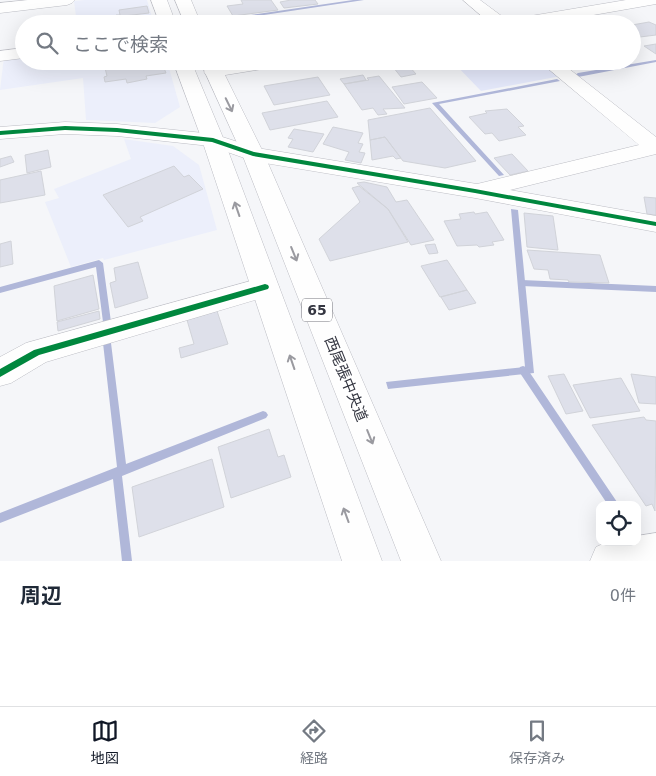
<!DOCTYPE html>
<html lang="ja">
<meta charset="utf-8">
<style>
body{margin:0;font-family:"DejaVu Sans","Noto Sans JP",sans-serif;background:#f2f2f3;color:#1f2937}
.controls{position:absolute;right:15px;bottom:15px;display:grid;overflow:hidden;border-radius:10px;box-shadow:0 5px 20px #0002}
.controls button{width:45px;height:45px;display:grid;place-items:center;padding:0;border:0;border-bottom:1px solid #e0e1e3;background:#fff;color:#1f2937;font:25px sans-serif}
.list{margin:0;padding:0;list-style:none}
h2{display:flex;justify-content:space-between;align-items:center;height:65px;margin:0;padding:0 20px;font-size:21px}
h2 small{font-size:16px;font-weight:400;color:#747a83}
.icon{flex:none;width:28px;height:28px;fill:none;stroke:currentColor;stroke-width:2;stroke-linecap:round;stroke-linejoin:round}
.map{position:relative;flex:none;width:656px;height:561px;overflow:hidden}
.search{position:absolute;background:#fff;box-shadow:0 5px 20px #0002;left:15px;right:15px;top:15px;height:55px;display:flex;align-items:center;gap:12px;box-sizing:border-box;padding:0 18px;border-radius:28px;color:#747a83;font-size:19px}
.sheet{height:145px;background:#fff}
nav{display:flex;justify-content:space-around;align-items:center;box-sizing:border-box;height:70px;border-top:1px solid #e0e1e3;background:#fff;font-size:14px;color:#747a83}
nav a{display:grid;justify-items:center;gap:2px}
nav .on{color:#111827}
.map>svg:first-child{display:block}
.built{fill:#eceffb}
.green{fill:#e4e8fa}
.water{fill:#b0b7d9}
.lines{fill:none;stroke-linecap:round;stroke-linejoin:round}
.stream{fill:#b0b7d9;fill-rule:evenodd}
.building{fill:#dee0ea;stroke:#d1d3d9}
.minor-casing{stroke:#bcbdc4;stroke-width:1}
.major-casing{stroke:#bcbdc4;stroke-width:1}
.minor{fill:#fefefe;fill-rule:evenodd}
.major{fill:#fefefe;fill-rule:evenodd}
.cycleway-casing{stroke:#fff;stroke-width:3}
.cycleway{fill:#00873e;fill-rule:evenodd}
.oneway{stroke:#9a9aa0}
.labels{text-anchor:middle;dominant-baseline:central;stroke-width:4.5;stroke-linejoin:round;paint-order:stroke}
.shield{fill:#fff;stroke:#72737b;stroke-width:1}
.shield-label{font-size:14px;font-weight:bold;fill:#353742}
.street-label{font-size:15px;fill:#353742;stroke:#fff}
</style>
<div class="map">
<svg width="656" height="561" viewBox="0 0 656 561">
<rect width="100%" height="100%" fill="#f5f6f9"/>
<path class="built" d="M85 0H147L154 24H77L74 1Z
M24 55V61H167L180 107 155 123 86 120 83 78 0 90 4 57Z
M124 139 173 146 199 165 217 230 104 260 103 258 71 267 45 202 59 198 54 189 131 159Z"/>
<path class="green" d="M452 61H542L561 76 481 91Z"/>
<path class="water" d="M557 79 560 81 439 104 504 175 499 176 432 103Z
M511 209 518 210 534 373 388 389 386 382 525 367Z"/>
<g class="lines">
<path class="stream" d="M353 0H364L217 22 215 21 217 20Z
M656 60V62L578 77 575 75 578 73Z
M99 260 103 263 111 322 110 324H104L103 322 96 267 0 293V287Z
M522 280 656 286V292L522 286 518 283Z
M107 340 110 341 111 343 126 464 263 411 266 412 268 415 266 418 122 476 132 561H122L113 479 0 523V513L117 467 103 343 104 341Z
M523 366 526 367 619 505H608L520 373 519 370 520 367Z"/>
</g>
<path class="building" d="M241 0H271L278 10 233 16 227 6 243 4Z
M291 0H315L318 4 284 8 280 2Z
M147 6 149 13 116 17V15H120L119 10Z
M649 22 656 25V35L632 38V25Z
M656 44V54L644 46Z
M149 61H161L166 73 146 76 147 79 127 83 126 79 105 82 104 77 107 76 105 68Z
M408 65 416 74 401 77 393 67Z
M363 75 366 80 344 84 340 79Z
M379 76 405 108 383 109 387 114 378 115 373 108 362 110 344 84 369 80 367 78Z
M318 77 330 95 274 105 264 86Z
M422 82 437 98 404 104 392 87Z
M327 101 338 117 270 130 262 113Z
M430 108 476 161 445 168 403 161 385 137 370 140 368 120Z
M507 109 524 126 518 127 526 135 499 141 492 133 485 134 469 117 487 113 485 111Z
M333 127 363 133 358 143 363 144 359 152 365 153 361 163 345 160 349 152 323 144Z
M294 129 324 134 313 152 288 147 293 139 288 138Z
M385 137 401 158 396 159 393 156 372 160 370 140Z
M48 150 51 167 27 173 25 155Z
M512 154 528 171 510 175 494 158Z
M11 156 14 162 0 167V159Z
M174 166 184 177 189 175 203 189 140 217 143 221 128 227 103 195Z
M41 171 45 195 0 203V180Z
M364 182 387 187 396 202 407 200 434 240 411 245 388 209 357 183Z
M359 186 388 209 408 242 330 261 319 239 360 202 352 188Z
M644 197 656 198V215L647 214Z
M474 212 475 214 487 212 504 240 492 242 494 245 479 247 477 245 457 246 444 221 461 219 459 214Z
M524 213 553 216 558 250 527 247Z
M11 241 13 264 0 267V244Z
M435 244 438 253 429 254 425 245Z
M527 250 600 255 609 283 569 282 568 280 550 279 548 270 534 269Z
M447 260 467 290 440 297 421 266Z
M138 262 148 298 115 308 110 283 116 281 114 268Z
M93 275 99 309 57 321 54 286Z
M467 290 476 303 449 310 441 297Z
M99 311 100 319 58 331 57 322Z
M217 311 228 344 181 358 179 348 194 344 187 320Z
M564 374 583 411 566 414 548 376Z
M631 374 656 377V404L639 403Z
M621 378 640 411 590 418 573 385Z
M644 417 646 420 656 421 655 511 652 504 646 506 592 425Z
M269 429 278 457 284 455 291 477 231 498 218 447Z
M212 459 224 507 139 537 132 487Z"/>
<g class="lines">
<g class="minor-casing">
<path id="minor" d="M28 0H75L72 3 67 5 0 13V3Z
M463 0H480L507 20 626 0H656V4L542 24H491Z
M24 48V58L0 61V51Z
M246 61H290L287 65 281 66 213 77 207 76 204 72 207 68Z
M539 61H559L656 137V154L510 190 656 216V232L475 198 253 161 210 146 117 136 65 134 0 139V127L65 122 117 124 213 134 257 148 477 184 639 145Z
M265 277 275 280 279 287 275 294 46 362 11 383 0 386V357L26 343Z
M656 533V561H590L596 547 607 542H637V536Z"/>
</g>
<g class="major-casing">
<path id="major" d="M151 0H167L176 24H160Z
M175 0H191L201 24H185Z
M173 61H191L224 140 382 561H342L202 140Z
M200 61H218L264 154 441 561H401L242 154Z"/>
</g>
<use href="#minor" class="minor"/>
<use href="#major" class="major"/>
<g class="cycleway-casing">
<path id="cycleway" d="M65 126 117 128 213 138 254 152 475 189 656 222V226L475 193 253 156 212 142 117 132 65 130 0 135V131Z
M265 284 268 285 269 287 268 289 39 355 0 377V369L34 350Z"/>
</g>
<use href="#cycleway" class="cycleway"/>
</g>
<defs><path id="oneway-shaft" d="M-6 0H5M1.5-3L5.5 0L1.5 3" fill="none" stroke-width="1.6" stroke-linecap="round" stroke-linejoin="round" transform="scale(1.25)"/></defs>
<g class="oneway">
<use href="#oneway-shaft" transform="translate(229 105) rotate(64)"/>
<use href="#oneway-shaft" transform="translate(237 209) rotate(-109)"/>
<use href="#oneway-shaft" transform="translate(294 254) rotate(68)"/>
<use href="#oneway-shaft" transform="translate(292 362) rotate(-109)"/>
<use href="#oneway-shaft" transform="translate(370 437) rotate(68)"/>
<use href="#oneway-shaft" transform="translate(346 515) rotate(-110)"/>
</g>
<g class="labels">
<rect class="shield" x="302" y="298.5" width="30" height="23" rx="4"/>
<g class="shield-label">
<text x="317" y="310">65</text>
</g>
<g class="street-label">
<text transform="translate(346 379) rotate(68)">西尾張中央道</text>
</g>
</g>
</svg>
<div class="controls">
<button><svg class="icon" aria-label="locate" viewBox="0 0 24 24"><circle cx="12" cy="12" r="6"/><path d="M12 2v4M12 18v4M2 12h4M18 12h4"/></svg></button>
</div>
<div class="search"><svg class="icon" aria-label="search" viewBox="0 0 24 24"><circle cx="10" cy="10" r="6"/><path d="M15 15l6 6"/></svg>ここで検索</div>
</div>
<section class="sheet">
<h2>周辺<small>0件</small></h2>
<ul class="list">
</ul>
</section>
<nav>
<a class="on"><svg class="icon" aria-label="map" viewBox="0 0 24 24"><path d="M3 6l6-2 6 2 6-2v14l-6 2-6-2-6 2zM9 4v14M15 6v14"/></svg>地図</a>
<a><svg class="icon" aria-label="directions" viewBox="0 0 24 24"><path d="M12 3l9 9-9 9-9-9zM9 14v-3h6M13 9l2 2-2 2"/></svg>経路</a>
<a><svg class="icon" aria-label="saved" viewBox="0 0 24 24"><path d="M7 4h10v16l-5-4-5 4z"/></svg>保存済み</a>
</nav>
